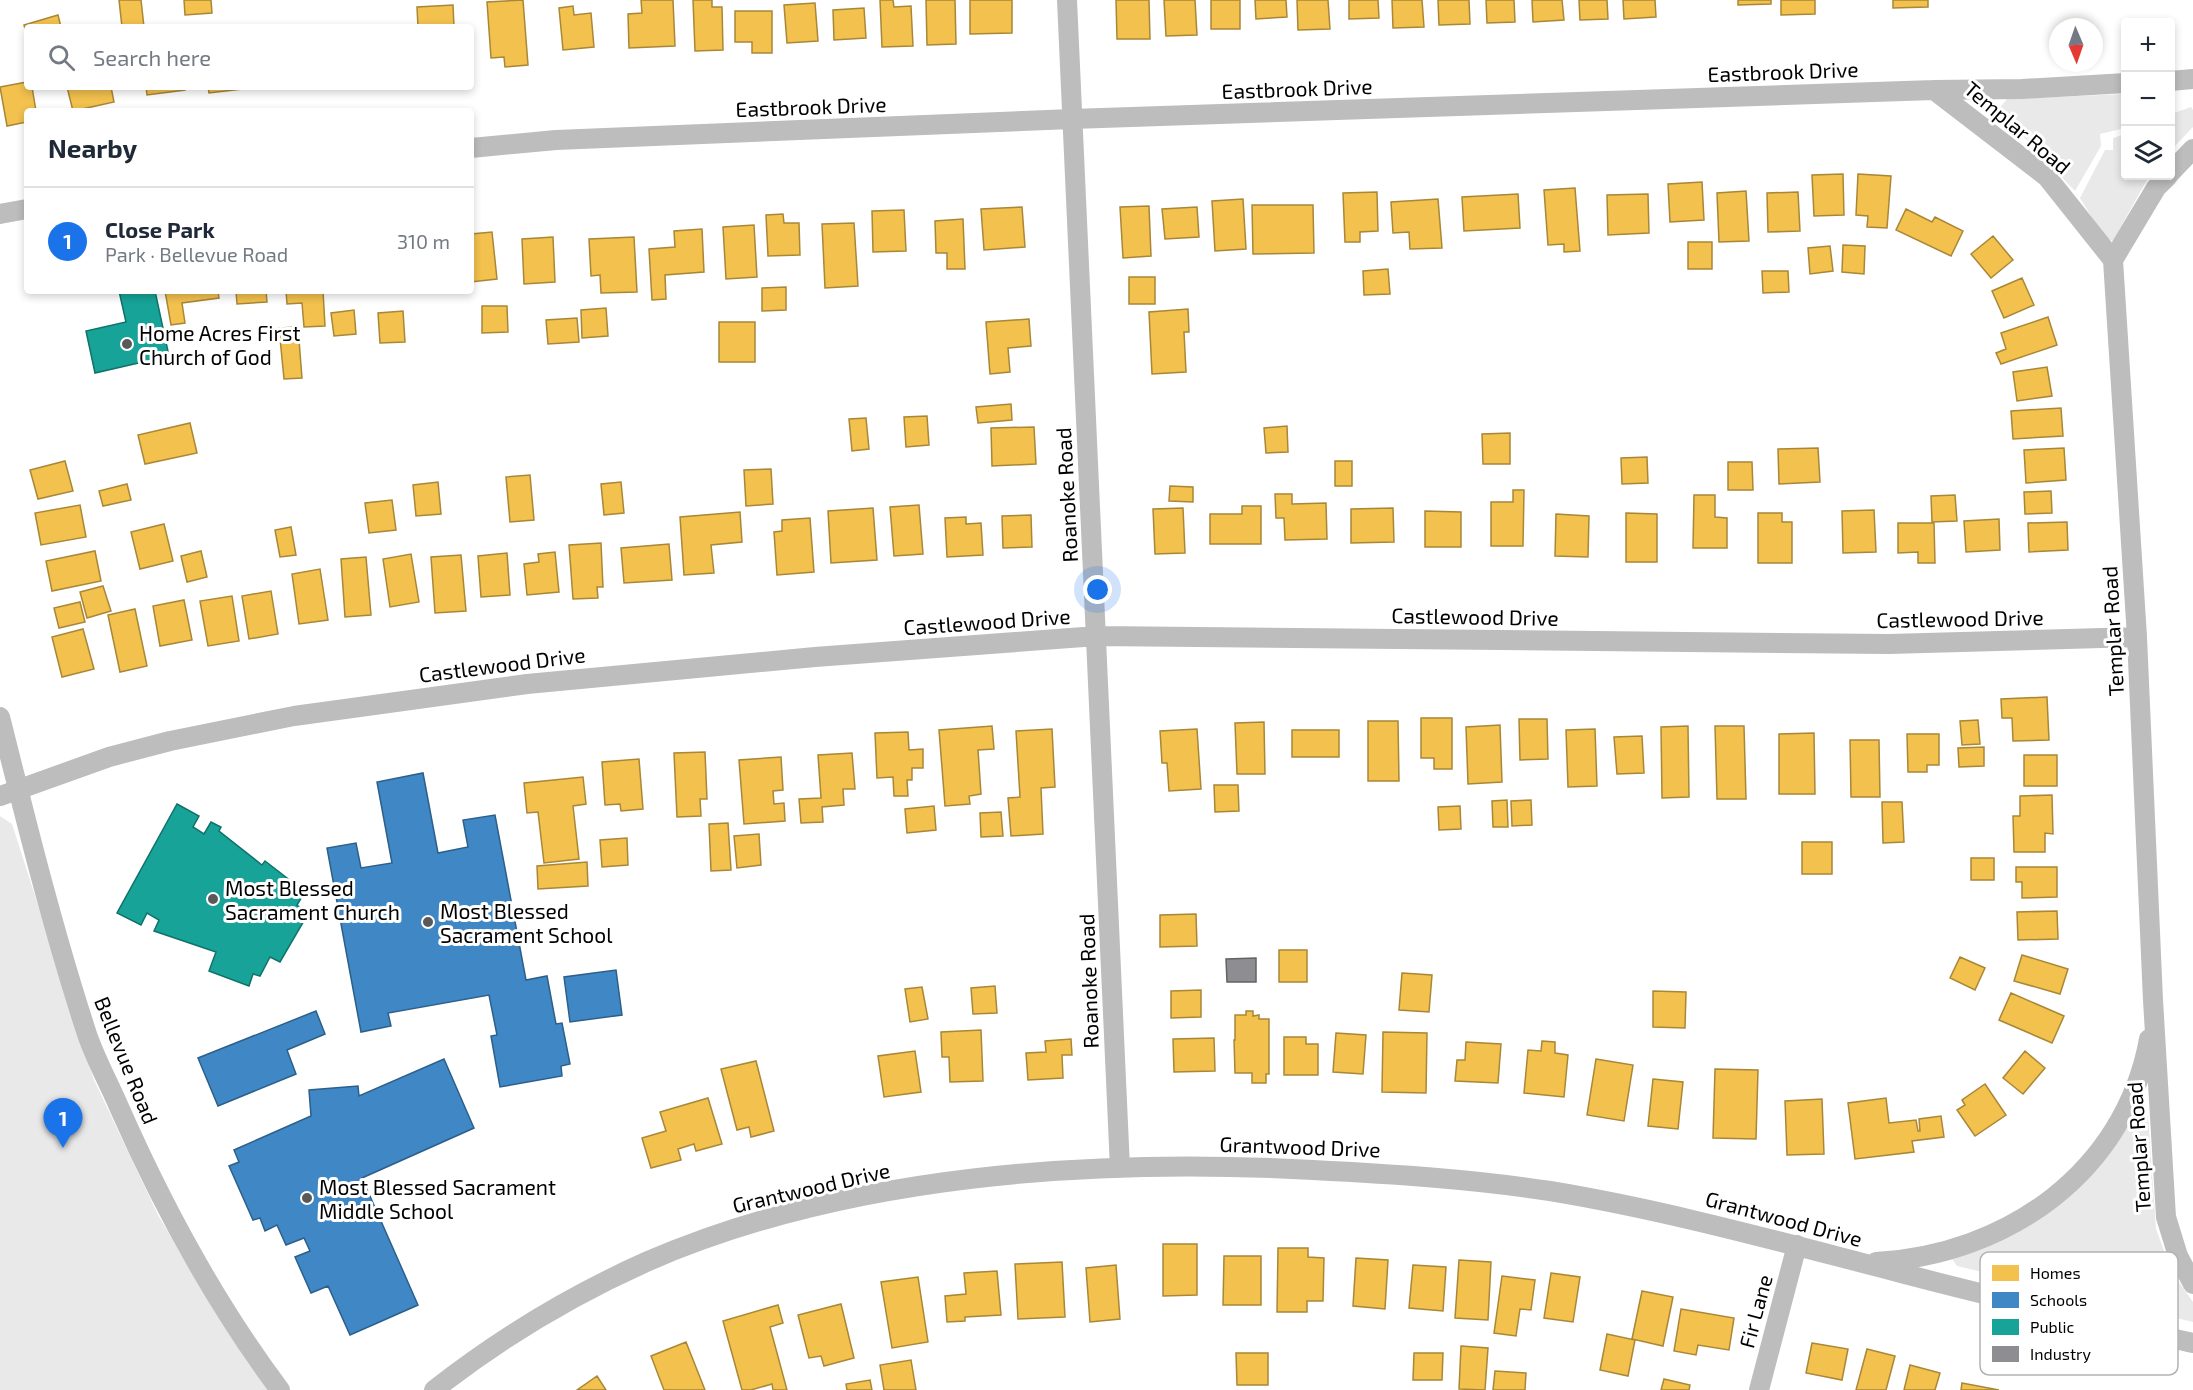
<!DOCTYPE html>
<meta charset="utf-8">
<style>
body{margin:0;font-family:"Exo 2",sans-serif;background:#f2f2f3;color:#1f2937}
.controls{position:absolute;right:18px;top:18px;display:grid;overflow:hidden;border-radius:6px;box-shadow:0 3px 9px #0003}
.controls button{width:54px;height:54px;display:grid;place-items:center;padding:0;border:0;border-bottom:2px solid #e0e1e3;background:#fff;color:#1f2937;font:30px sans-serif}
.compass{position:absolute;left:2049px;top:18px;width:54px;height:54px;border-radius:50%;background:#fff;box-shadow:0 3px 9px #0003;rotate:178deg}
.you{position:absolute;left:1098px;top:590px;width:21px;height:21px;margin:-15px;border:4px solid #fff;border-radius:50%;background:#1a73e8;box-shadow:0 0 0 9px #1a73e833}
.badge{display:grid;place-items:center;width:39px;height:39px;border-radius:50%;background:#1a73e8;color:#fff;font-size:20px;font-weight:700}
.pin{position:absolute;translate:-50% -50px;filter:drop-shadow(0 2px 3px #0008)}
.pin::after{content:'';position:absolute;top:32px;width:21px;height:18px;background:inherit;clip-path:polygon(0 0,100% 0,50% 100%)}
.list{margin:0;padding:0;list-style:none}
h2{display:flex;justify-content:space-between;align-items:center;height:78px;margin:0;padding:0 24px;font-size:26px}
h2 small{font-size:20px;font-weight:400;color:#747a83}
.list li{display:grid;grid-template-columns:39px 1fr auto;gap:18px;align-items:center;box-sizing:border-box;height:108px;padding:0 24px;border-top:2px solid #e0e1e3}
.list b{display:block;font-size:22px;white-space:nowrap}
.list p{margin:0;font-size:20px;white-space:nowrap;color:#747a83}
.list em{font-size:20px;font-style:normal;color:#747a83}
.icon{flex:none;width:33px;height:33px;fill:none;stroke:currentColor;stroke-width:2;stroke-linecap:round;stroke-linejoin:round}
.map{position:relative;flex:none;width:2193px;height:1390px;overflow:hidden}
.search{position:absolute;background:#fff;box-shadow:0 3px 9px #0003;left:24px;top:24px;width:450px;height:66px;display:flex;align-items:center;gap:15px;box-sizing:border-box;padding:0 21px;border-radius:6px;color:#747a83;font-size:22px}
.panel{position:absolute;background:#fff;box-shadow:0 3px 9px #0003;left:24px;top:108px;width:450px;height:186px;border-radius:6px}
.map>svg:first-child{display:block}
.green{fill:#e9e9e9}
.homes{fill:#f2c14e;stroke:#a98737;stroke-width:1.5}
.schools{fill:#3f88c5;stroke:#2c5f8a;stroke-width:1.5}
.public{fill:#17a398;stroke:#10726a;stroke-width:1.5}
.industry{fill:#8d8d92;stroke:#636366;stroke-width:1.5}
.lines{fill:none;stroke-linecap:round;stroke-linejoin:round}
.minor{stroke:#bdbdbd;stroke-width:20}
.poi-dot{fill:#595959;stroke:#fff;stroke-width:2}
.labels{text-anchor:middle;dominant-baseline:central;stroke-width:6;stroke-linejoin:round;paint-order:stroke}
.street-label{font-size:21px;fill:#000;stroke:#fff}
.poi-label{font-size:21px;fill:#000;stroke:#fff;text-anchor:start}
.key{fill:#fff;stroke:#b2b2b2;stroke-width:1.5}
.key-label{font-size:16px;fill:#000}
</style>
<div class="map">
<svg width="2193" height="1390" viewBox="0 0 2193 1390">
<rect width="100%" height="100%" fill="#fff"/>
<path class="green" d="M2125 94V128L2100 134 2101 146 2075 191 1998 110 2007 99Z
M2191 107 2193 110V127L2171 150V114Z
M2125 134 2126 176H2149L2113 241 2104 238 2080 198 2105 150H2113V138Z
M0 816 12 824 94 1080 158 1215 222 1324 269 1390H0Z
M2136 1113 2148 1116 2156 1229 2172 1272 2193 1302V1322L1957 1266 1952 1259 2002 1240 2045 1214 2082 1183 2112 1149 2129 1121Z"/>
<path class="homes" d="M119 0H141L144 27H122Z
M184 0H211L212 13 185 15Z
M523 0 528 65 505 67 504 57 491 58 487 2Z
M641 0H673L675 46 629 48 628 14 642 13Z
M693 0H712V7H722L723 50 695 51Z
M880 0H893L894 7 911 6 913 46 882 47Z
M926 0H955L956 44 927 45Z
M970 0H1012V33L970 34Z
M1116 0H1149L1150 39H1117Z
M1164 0H1195L1197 35 1166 36Z
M1211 0H1240V29H1211Z
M1255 0H1286L1287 17 1256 19Z
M1297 0H1328L1330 29 1298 30Z
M1349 0H1378L1379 18 1349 19Z
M1392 0H1422L1424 27 1393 28Z
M1438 0H1469L1470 24 1439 25Z
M1486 0H1514L1515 22 1487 23Z
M1532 0H1562L1564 20 1533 22Z
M1579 0H1607L1608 19 1580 20Z
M1623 0H1655L1656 17 1624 19Z
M1738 0H1771V4L1738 5Z
M1781 0H1815V14L1781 15Z
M1893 0H1928V7L1893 8Z
M815 3 818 41 787 43 784 5Z
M453 5 454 27H418L417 7Z
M573 6 574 15 591 13 594 47 563 50 559 8Z
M864 8 866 38 834 40 833 10Z
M735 11H772V53H752V42H735Z
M58 15 61 27H27V36L24 25Z
M27 82V87H32L36 111H27V122L7 126 0 87Z
M67 87H111L114 102 73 111Z
M146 87H185V90L147 95Z
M208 87H242V89L209 93Z
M1843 174 1844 215 1814 216 1812 175Z
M1858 174 1891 176 1887 228 1867 227 1868 216 1856 215Z
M1702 182 1704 220 1670 222 1668 184Z
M1575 188 1580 251 1564 252V244L1548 245 1544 190Z
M1746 191 1749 241 1719 242 1717 193Z
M1377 192 1378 231 1360 232V242H1345L1343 193Z
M1798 192 1800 231 1768 232 1767 193Z
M1518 194 1520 228 1464 231 1462 197Z
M1648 194 1649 233 1608 235 1607 195Z
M1243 199 1246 249 1215 251 1212 201Z
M1438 199 1442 248 1410 249 1409 232 1393 233 1391 202Z
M1252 205H1313L1314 253 1253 254Z
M1149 206 1151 256 1123 258 1120 207Z
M1022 207 1025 247 984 250 981 209Z
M1197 207 1199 237 1165 239 1162 209Z
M1906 209 1932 222 1935 217 1963 231 1951 256 1896 230Z
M904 210 906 251 873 252 872 211Z
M783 214 784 223H799L800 255 768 256 766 215Z
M963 219 965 269H947V253H936L935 221Z
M854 223 858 286 825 288 822 224Z
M754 225 757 277 726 279 723 227Z
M702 229 704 272 665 275 666 299 652 300 649 249 675 247 674 231Z
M492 232 497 279 471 282V234Z
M1993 236 2013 260 1991 278 1971 254Z
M553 237 555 282 524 284 522 239Z
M634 237 637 292 601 293 600 275 591 276 589 239Z
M1688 242H1712V269H1688Z
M1843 245 1865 246 1864 274 1842 272Z
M1830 246 1833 271 1810 274 1808 248Z
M1388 269 1390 294 1364 295 1363 271Z
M1762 271H1788L1789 292 1763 293Z
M1129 277H1155V304H1129Z
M2022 278 2034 305 2004 318 1992 291Z
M786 287V310L762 311V288Z
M165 291H218L219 298 182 303 185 323 171 325Z
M236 291H266L267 302 237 304Z
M286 291H323L325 326 304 327 302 303 287 304Z
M482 306H507L508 332 482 333Z
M606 308 608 336 582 338 581 310Z
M1188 309 1189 332H1184L1186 372 1152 374 1149 312Z
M354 310 356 334 334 336 331 313Z
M403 311 405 342 380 343 378 313Z
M2048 317 2057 345 2001 364 1996 353 2006 349 2001 333Z
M577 318 579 342 548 344 546 320Z
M1029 319 1031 346 1008 348 1010 372 990 374 986 322Z
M719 322H755V362H719Z
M298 327 302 378 284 379 279 328Z
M2047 367 2052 396 2017 401 2013 372Z
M1011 404 1012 420 978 423 976 407Z
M2061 408 2063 436 2013 439 2011 411Z
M927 416 929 445 906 447 904 417Z
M866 418 869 449 852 451 849 419Z
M190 423 197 453 145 464 138 435Z
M1287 426 1288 452 1266 453 1264 428Z
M1034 427 1036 464 992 466 991 428Z
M1510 433V464H1483L1482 434Z
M1818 448 1820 482 1779 484 1778 449Z
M2064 448 2066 480 2026 483 2024 450Z
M1647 457 1648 483 1622 484 1621 458Z
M65 461 73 491 38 499 30 470Z
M1335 461H1352V486H1335Z
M1728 462H1752L1753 490H1728Z
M771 469 773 504 746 506 744 470Z
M530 475 534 520 510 522 506 477Z
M438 482 441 514 416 516 413 485Z
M621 482 624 513 604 515 601 484Z
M127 484 131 500 103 506 99 491Z
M1170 486 1193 487V502L1169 501Z
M1513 490H1524L1523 546H1491V502H1513Z
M2051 491 2052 513 2025 514 2024 492Z
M1275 494H1292V504L1326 503 1327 539 1285 540 1284 518H1276Z
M1694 495H1715V517L1727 518V548H1693Z
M1955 495 1957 521 1932 522 1931 496Z
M392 500 396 530 369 533 365 503Z
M80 505 86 537 41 545 35 513Z
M919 505 923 554 894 556 890 507Z
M1242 506H1261V544H1210V514H1242Z
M873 508 877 560 831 563 828 511Z
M1183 508 1185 553 1155 554 1153 509Z
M1393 508 1394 542 1351 543V509Z
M1874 510 1876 552 1843 553 1842 511Z
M1425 511 1461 512V547H1425Z
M740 512 742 542 711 545 714 573 684 575 680 517Z
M1626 513 1657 514V562H1626Z
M1758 513H1782V522H1792V563H1758Z
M1556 514 1589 516 1588 557 1555 556Z
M1031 515 1032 547 1003 548 1002 516Z
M966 517V524L981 523 983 555 947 557 945 518Z
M810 518 814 572 777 575 774 532 782 531V520Z
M1999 519 2000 550 1966 552 1964 521Z
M2067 522 2068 550 2029 552 2028 523Z
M1898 523H1934L1935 563H1918V552L1898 553Z
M164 524 173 561 140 569 131 532Z
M291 527 296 555 280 557 275 530Z
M601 543 603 587H597L598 598 573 599 569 545Z
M669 544 672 580 624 583 621 548Z
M95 551 101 581 52 591 46 561Z
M201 551 207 577 187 582 181 556Z
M555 552 559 592 527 595 524 564 539 562 538 554Z
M507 553 510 595 481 597 478 556Z
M411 554 419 602 390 607 383 559Z
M461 555 466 611 435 613 431 557Z
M366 557 371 615 345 617 341 559Z
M320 569 328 620 299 624 292 574Z
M103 586 111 611 87 618 80 592Z
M271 591 278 634 249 639 242 596Z
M232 596 239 641 208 646 200 601Z
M184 600 192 640 160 646 153 606Z
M80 602 85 622 59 628 54 608Z
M135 609 147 666 120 672 108 615Z
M83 629 94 669 62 677 52 637Z
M2047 697 2049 740 2013 741 2012 718H2002L2001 699Z
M1421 718H1452V769H1434V758H1421Z
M1519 719H1547L1548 759 1520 760Z
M1978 720 1980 744 1962 745 1960 721Z
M1368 721H1398L1399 781H1368Z
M1264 722 1265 774H1237L1235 723Z
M1500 725 1502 782 1468 784 1466 727Z
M992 726 994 749 978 750 981 794 969 796 970 804 945 806 939 730Z
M1688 726 1689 797 1662 798 1661 727Z
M1715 726H1744L1746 799H1717Z
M1052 729 1055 787 1041 788 1043 834 1011 836 1008 798 1020 797 1016 731Z
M1197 729 1201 789 1169 791 1167 763H1162L1160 731Z
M1595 729 1597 786 1568 787 1566 730Z
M1292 730H1339V757H1292Z
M908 732 909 750 923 749V768H912V780H907L908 796H894L893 777 877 778 875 733Z
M1814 733 1815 794H1779V734Z
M1907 734H1939V765H1927V772H1908Z
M1642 736 1644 773 1617 774 1614 737Z
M1850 740H1879L1880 797H1851Z
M1984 747V766L1959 767 1958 748Z
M705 752 707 799H700L701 816 677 817 674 753Z
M852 753 855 789H843L844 805 822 807 823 822 801 823 799 799 821 798 818 755Z
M2024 755H2057V786H2024Z
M781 757 783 790 773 791 774 804 784 803 785 821 744 824 739 760Z
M639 759 643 809 621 811 620 804 605 805 602 762Z
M583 777 586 804 573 806 579 859 544 863 538 812 527 813 524 783Z
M1214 785H1238L1239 811 1215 812Z
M2052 795 2053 834 2045 833V852H2014L2013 816H2020V796Z
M1507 800 1508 827H1493L1492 801Z
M1531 800 1532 825 1512 826 1511 801Z
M1882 802H1902L1904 842 1883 843Z
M934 806 936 830 907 833 905 809Z
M1460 806 1461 829 1439 830 1438 807Z
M1001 812 1003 836 981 837 980 813Z
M728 823 731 870 711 871 709 824Z
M759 834 761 865 737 868 734 836Z
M627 838 628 865 602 867 600 840Z
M1802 842H1832V874H1802Z
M1971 858H1994V880H1971Z
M587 862 588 886 538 889 537 866Z
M2016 867H2057V897L2022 898V882H2016Z
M2057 911 2058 939 2018 940 2017 912Z
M1196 914 1197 946 1160 947V915Z
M1279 950H1307V982H1279Z
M2022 955 2068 969 2060 994 2014 981Z
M1960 957 1985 968 1975 990 1950 978Z
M1402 973 1432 975 1429 1012 1399 1010Z
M995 986 997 1013 973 1014 971 988Z
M922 987 928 1019 910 1022 905 989Z
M1201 990V1017L1171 1018V991Z
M1653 991 1686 992 1685 1028 1653 1027Z
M2011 993 2064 1016 2052 1043 1999 1020Z
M1246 1011H1253V1016L1259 1015V1019H1269V1074H1266V1083H1252V1073H1235L1234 1040H1235V1015H1246Z
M981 1030 983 1081 950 1082 949 1057H942L941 1032Z
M1383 1032 1427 1033 1426 1093 1382 1092Z
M1336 1033 1366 1035 1363 1074 1333 1072Z
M1284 1037H1306V1044H1318V1075H1284Z
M1214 1038 1215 1071 1174 1072 1173 1039Z
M1071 1039 1072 1055H1062L1063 1078 1028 1080 1026 1053 1046 1052 1045 1041Z
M1542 1041 1555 1042V1053L1568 1055 1564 1097 1524 1093 1528 1050 1541 1051Z
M1466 1042 1501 1044 1498 1083 1455 1081 1457 1060H1465Z
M915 1051 921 1092 884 1097 878 1056Z
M2025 1051 2045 1068 2023 1094 2003 1078Z
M1596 1059 1633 1065 1624 1121 1587 1115Z
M756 1061 774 1131 751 1137 749 1127 737 1130 721 1069Z
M1715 1069 1758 1070 1756 1139 1713 1138Z
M1653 1079 1683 1082 1678 1129 1648 1126Z
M1985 1084 2006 1115 1975 1136 1957 1110 1965 1105 1962 1100Z
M708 1098 722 1144 696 1151 694 1144 678 1149 681 1160 651 1168 642 1138 666 1131 660 1112Z
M1886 1098 1889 1123 1916 1120 1918 1131H1920L1919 1119 1941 1116 1944 1137 1912 1141 1914 1152 1855 1159 1848 1103Z
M1822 1099 1824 1154 1787 1155 1785 1101Z
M1163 1244H1197V1295L1163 1296Z
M1278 1248H1308V1257L1324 1258 1323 1301H1307V1312H1277Z
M1224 1256H1261V1305H1223Z
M1356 1258 1388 1260 1385 1309 1353 1306Z
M1459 1260 1491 1262 1488 1320 1455 1318Z
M1062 1262 1065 1317 1018 1319 1015 1264Z
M1116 1265 1120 1319 1090 1322 1086 1268Z
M1413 1265 1446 1267 1443 1311 1409 1308Z
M997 1271 1001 1315 965 1317V1321L947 1322 945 1296 966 1294 964 1273Z
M1551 1273 1580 1277 1573 1322 1544 1318Z
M1502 1276 1535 1280 1531 1310 1520 1309 1516 1336 1494 1333Z
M918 1277 928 1342 892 1348 881 1282Z
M1642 1291 1673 1297 1663 1346 1632 1339Z
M841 1304 854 1358 824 1366 821 1356 809 1358 798 1315Z
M778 1305 783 1323 770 1327 787 1390H773L772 1384 751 1390H742L723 1321Z
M1681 1309 1734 1318 1729 1350 1698 1345 1696 1355 1674 1351Z
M1607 1334 1635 1340 1628 1376 1600 1370Z
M686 1342 705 1390H664L651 1356Z
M1812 1343 1848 1349 1842 1380 1806 1373Z
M1461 1346 1488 1348 1485 1390 1459 1389Z
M1867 1349 1895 1356 1886 1390H1856Z
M1236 1353H1268V1385H1237Z
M1414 1353H1443L1442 1380H1413Z
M911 1360 916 1390H884L880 1365Z
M1910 1365 1940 1373 1935 1390H1904Z
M1495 1371 1526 1373 1525 1390H1493Z
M597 1376 606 1390H577Z
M1664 1379 1690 1385 1689 1390H1661Z
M870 1380 872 1390H847L846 1384Z
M1962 1383 1999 1390H1961Z"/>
<path class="schools" d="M423 773 438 853 468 847 463 820 495 815 526 980 547 976 556 1024 562 1023 570 1064 561 1066 562 1076 500 1087 491 1036 497 1035 489 995 388 1013 391 1026 361 1032 327 848 356 843 361 868 392 863 377 782Z
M616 970 622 1015 570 1022 564 977Z
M316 1011 325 1034 287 1050 296 1074 218 1106 198 1058Z
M444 1059 474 1128 362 1178 418 1305 350 1335 328 1286 311 1293 295 1257 310 1251 304 1238 286 1245 277 1225 265 1231 260 1218 253 1220 229 1166 239 1162 234 1150 311 1116 309 1090 358 1086 359 1096Z"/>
<path class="public" d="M119 291H155L169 356 95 373 86 331 126 322Z
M177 804 199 816 193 827 204 834 211 822 221 827 219 831 262 865 265 861 305 892 297 905 308 914 280 962 270 957 260 976 253 974 249 986 209 971 216 952 154 931 159 920 147 913 141 925 117 913Z"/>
<path class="industry" d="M1256 958V982H1227L1226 959Z"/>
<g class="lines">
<path class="minor" d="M1067 0 1120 1168
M2170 81 2193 79
M1934 90 2047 177 2113 260
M471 148 556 140 1072 119 1934 90 2022 89 2126 83
M2170 173 2193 149
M2168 176 2156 188 2113 260 2137 637 2153 1000 2166 1217 2178 1256 2193 1284
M0 214 27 209
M0 717C26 821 52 926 85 1028 93 1055 108 1081 119 1107 163 1207 214 1302 280 1390
M0 796 109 757 170 741 294 716 527 684 815 657 1097 636 1889 644 2137 637
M1876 1262C2007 1255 2125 1172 2149 1039
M434 1390C499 1339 570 1296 646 1262 847 1174 1096 1158 1313 1170 1392 1174 1471 1179 1550 1191 1665 1210 1777 1241 1890 1270 1990 1297 2092 1320 2193 1343
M1759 1390 1797 1245"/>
</g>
<g class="poi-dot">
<circle cx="127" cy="344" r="6"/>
<circle cx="213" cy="899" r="6"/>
<circle cx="428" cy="922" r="6"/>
<circle cx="307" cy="1198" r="6"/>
</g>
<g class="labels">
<g class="street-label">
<text transform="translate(1783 71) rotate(-2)">Eastbrook Drive</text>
<text transform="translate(1297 88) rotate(-2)">Eastbrook Drive</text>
<text transform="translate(811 106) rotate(-2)">Eastbrook Drive</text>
<text transform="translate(2018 127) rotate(40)">Templar Road</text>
<text transform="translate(1066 495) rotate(-93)">Roanoke Road</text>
<text transform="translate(1475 616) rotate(1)">Castlewood Drive</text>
<text transform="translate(1960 618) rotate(-1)">Castlewood Drive</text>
<text transform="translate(987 621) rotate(-4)">Castlewood Drive</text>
<text transform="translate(2112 631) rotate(-93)">Templar Road</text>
<text transform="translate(502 664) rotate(-7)">Castlewood Drive</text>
<text transform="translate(1088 981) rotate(-92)">Roanoke Road</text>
<text transform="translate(127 1060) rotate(68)">Bellevue Road</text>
<text transform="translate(1300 1146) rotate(2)">Grantwood Drive</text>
<text transform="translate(2138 1147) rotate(-94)">Templar Road</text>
<text transform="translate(811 1187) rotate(-13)">Grantwood Drive</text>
<text transform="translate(1784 1218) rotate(15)">Grantwood Drive</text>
<text transform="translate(1755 1311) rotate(-75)">Fir Lane</text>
</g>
<g class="poi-label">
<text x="139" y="332">Home Acres First<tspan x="139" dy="24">Church of God</tspan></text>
<text x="225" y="887">Most Blessed<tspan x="225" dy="24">Sacrament Church</tspan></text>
<text x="440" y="910">Most Blessed<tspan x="440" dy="24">Sacrament School</tspan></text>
<text x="319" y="1186">Most Blessed Sacrament<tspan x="319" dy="24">Middle School</tspan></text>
</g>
</g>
<rect x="1980" y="1252" width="198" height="123" rx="9" class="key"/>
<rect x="1992" y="1265" width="27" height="16" fill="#f2c14e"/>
<rect x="1992" y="1292" width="27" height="16" fill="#3f88c5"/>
<rect x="1992" y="1319" width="27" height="16" fill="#17a398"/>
<rect x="1992" y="1346" width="27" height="16" fill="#8d8d92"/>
<g class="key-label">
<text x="2030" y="1279">Homes</text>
<text x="2030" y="1306">Schools</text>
<text x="2030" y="1333">Public</text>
<text x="2030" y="1360">Industry</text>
</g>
</svg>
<div class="controls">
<button>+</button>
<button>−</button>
<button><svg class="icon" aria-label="layers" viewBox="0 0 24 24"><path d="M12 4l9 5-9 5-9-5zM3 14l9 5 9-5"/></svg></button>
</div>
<svg class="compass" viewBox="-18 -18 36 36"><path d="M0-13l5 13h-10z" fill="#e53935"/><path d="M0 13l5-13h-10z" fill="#747a83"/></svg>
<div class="you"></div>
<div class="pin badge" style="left:63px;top:1148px">1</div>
<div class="search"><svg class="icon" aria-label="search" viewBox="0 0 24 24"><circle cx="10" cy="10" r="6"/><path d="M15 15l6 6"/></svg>Search here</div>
<section class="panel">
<h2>Nearby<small></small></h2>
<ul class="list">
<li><span class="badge">1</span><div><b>Close Park</b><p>Park · Bellevue Road</p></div><em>310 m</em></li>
</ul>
</section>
</div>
